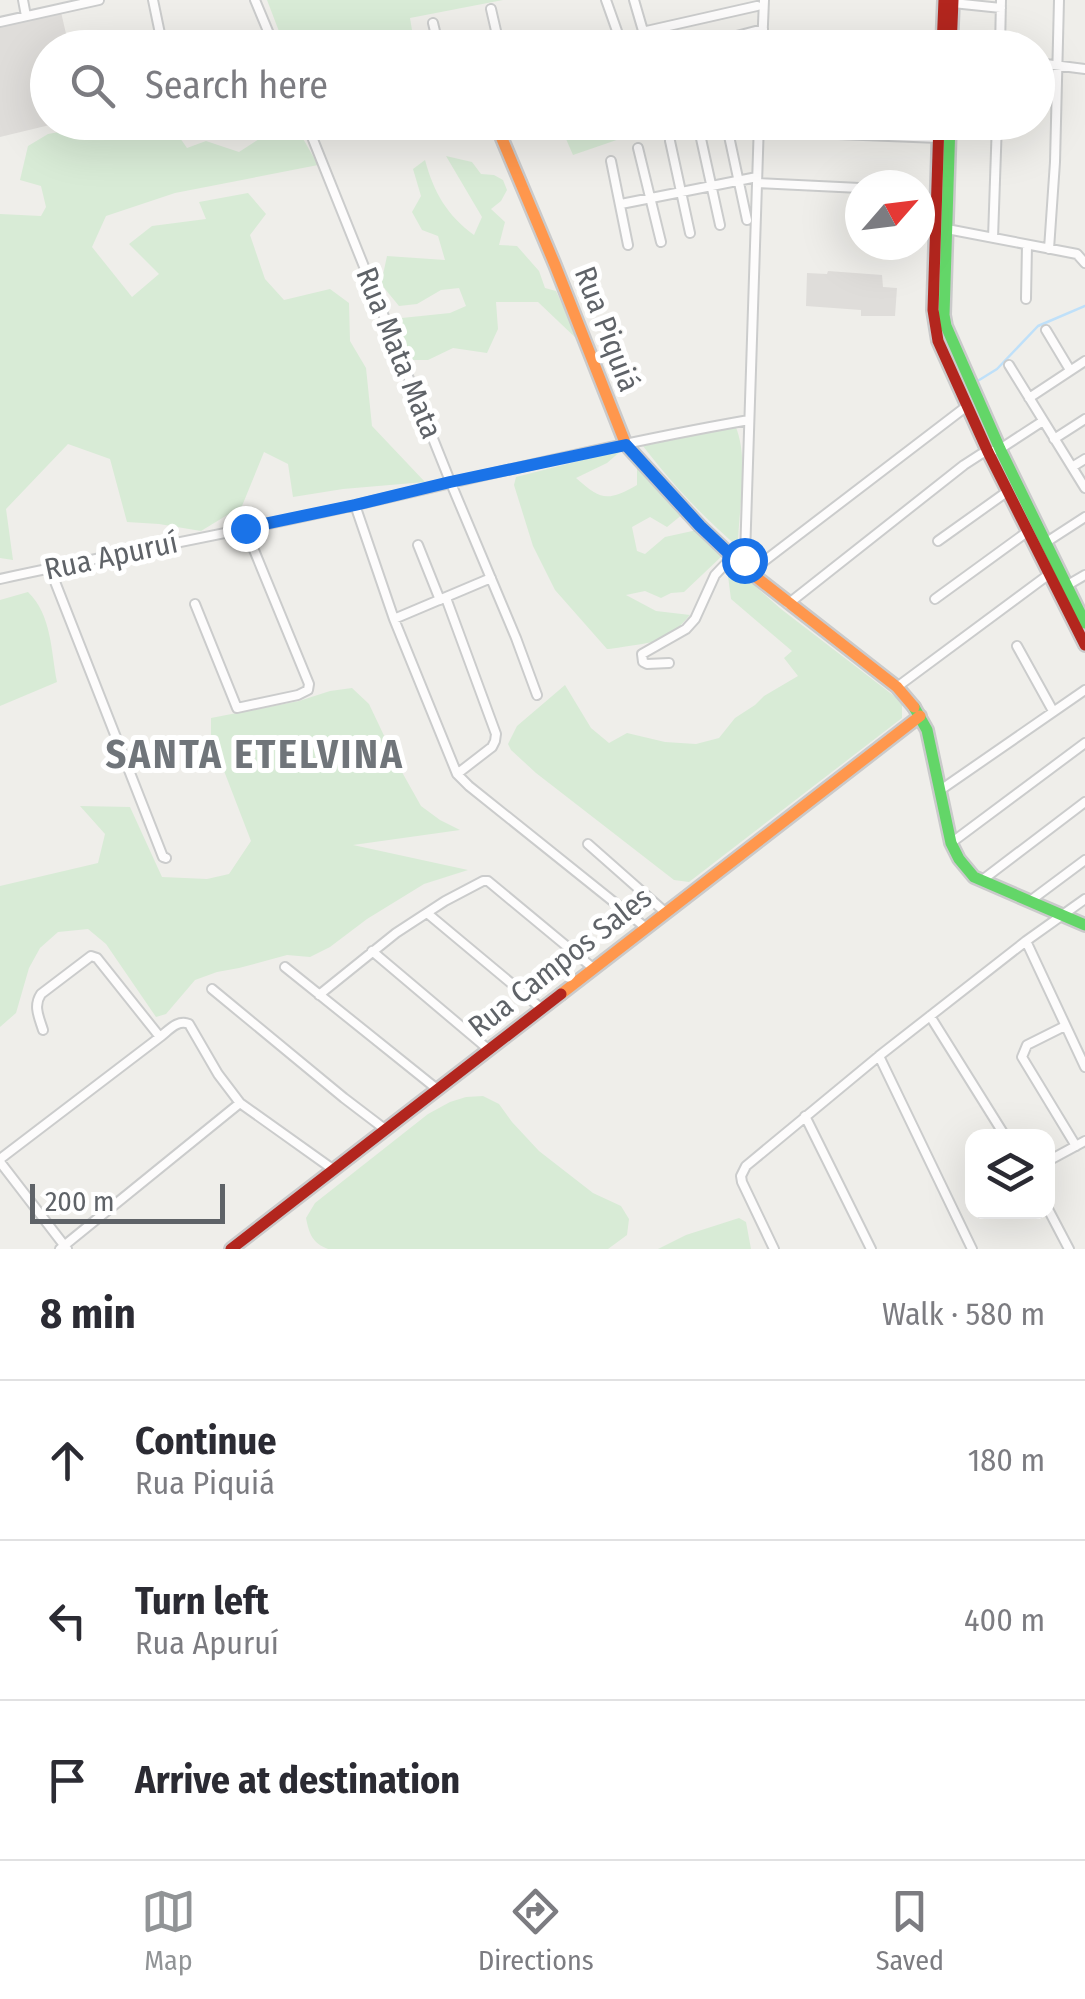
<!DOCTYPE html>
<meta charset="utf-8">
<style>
body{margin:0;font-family:"Fira Sans Condensed",sans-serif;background:#f7f7f7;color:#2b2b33}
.controls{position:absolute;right:30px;bottom:30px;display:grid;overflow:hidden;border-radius:20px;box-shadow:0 10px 40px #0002}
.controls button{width:90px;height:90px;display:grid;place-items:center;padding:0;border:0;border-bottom:2px solid #e1e1e2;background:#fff;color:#2b2b33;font:50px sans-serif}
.compass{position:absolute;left:845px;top:170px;width:90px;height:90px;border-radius:50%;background:#fff;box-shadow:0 10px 40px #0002;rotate:62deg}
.scale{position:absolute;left:30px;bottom:25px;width:195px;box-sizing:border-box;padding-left:10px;border:5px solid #5f6368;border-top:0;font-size:28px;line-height:35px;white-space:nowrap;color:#5f6368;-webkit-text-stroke:8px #fff;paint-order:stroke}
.stop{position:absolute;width:30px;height:30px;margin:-22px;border:8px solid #1a73e8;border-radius:50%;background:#fff}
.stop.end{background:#1a73e8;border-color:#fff;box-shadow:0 2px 10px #0008}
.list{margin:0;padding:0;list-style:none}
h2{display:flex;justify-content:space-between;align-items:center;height:130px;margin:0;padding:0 40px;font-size:42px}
h2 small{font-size:32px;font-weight:400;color:#7c7c81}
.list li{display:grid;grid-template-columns:65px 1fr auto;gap:30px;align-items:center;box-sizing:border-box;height:160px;padding:0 40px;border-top:2px solid #e1e1e2}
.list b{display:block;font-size:38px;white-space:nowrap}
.list p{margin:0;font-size:32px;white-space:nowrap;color:#7c7c81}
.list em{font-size:32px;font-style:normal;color:#7c7c81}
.icon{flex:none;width:55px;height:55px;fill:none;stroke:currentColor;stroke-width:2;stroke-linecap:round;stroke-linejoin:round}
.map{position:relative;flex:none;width:1085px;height:1249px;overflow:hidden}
.search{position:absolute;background:#fff;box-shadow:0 10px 40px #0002;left:30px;right:30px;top:30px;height:110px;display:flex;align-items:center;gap:25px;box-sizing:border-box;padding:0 35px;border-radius:55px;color:#7c7c81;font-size:38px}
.sheet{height:610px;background:#fff}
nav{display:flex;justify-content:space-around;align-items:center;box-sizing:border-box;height:140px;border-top:2px solid #e1e1e2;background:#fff;font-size:28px;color:#7c7c81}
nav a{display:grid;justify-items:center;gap:5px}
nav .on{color:#919496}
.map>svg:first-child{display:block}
.industrial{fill:#dfddda}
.green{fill:#d8ebd6}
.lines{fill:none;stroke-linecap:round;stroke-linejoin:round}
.stream{stroke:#bfe0f9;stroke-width:2.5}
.street-casing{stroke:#cbcccc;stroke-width:12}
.fast-casing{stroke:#cacacb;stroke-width:16}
.slow-casing{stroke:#cacacb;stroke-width:16}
.jam-casing{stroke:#cacacb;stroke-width:16}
.street{stroke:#fdfcfc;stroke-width:8}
.fast{stroke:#63d668;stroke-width:11}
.slow{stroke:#ff974d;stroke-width:11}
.jam{stroke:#b3261e;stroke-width:11}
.route{stroke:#1a73e8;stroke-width:12}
.labels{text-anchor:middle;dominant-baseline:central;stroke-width:10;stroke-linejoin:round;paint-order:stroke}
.street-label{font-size:30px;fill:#5f6368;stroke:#fff}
.district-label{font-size:40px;font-weight:bold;letter-spacing:2.5px;fill:#70757a;stroke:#fff}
</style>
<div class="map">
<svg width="1085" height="1249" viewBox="0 0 1085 1249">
<rect width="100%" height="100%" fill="#efeeea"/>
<path class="industrial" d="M61 12 69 47 48 48V122L58 123 0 137V27Z
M828 271 882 275 883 287 897 288 895 316H861V310L806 306 807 273 827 274Z"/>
<path class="green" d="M267 0H503L410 18 415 48 285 47Z
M79 122 180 123V138L187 148 206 141 239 152 267 134 297 128 318 165 175 193 106 216 92 247 132 297 159 274 129 244 152 226 206 219 199 202 248 193 266 214 250 235 265 279 284 300 330 289 349 303 350 341 366 368 372 426 425 482 343 489 293 497 288 464 264 452 242 506 201 531 159 524 127 522 110 459 68 444 6 509 13 560 0 558V214L41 216 46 207 41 186 20 180 28 146 48 134 70 130Z
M559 123H666L573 155Z
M446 156 472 162 481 174 494 175 503 180 507 190 501 201 491 209 505 222 499 245 517 246 539 271 545 288 556 291 579 341 538 302H496L498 329 487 353 453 348 428 360H409L392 319 450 313 466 306 459 288 441 290 417 304 399 306 381 284 387 256 445 260 438 236 422 230 412 212 421 196 413 169 425 160C434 193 447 215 474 235L482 217Z
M735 425C750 459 738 510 738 547 701 515 673 485 643 446Z
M622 450 607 463 576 478C601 500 607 502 637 485V461L683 514 667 527 650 517 632 527 637 551 645 554 665 537 697 530 722 556 684 592 671 593 661 598 645 591 626 595 656 611 690 615C683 622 674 635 666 639 662 641 613 649 607 649L555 590 533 546 514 485 516 477Z
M737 570 781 609 902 702V718L689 882 674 880 536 773 511 750 508 744 517 726 565 685 591 728 609 743 627 733 665 742 696 744 719 738 735 718 755 705 764 696 798 676 784 658 792 651 731 599 728 576Z
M28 592C52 615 51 652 57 682L0 706V600Z
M352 688 369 704 398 765 421 806 440 820 460 830 353 845 468 870 424 884 367 919 330 947 310 957 287 955 239 968 217 972 195 980 166 1014 156 1017 106 944 88 929 58 932 40 948 29 968 16 1013 0 1027V886L98 863 105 834 80 806 130 807 162 877 207 879 229 874 251 841 211 737V718L299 701 330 691Z
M483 1096 499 1104 512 1122 539 1151 593 1193 621 1206 629 1219 627 1235 608 1249H328C312 1243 309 1233 306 1218L315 1203 428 1114 450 1102 466 1097Z
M739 1218 746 1222 751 1249H658L686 1235Z"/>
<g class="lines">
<path class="stream" d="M976 382 997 369 1038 326 1085 306"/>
<g class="street-casing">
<path id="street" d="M23 0 26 16
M153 0 163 48
M255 0 275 48
M606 0 623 48
M634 0 648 48
M953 3 1001 8
M491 9 500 48
M0 22 99 0
M433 23 439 48
M642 32 757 6
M691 48 763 29
M762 48 764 0
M1000 48 1001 0
M1038 63 1085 69
M306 122 450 481 516 638 537 695
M726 122 747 220
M698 125 720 225
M759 131 939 138
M311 134 363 122
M670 141 690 233
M638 148 661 242
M611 161 628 245
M757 183 860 188
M621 204 757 177
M920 221 936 223
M947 229 1077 254 1085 263
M993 238 997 122
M1049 249 1055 162 1059 0
M1026 299 1027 245
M1046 330 1070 370
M1009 365 1085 488
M1029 398 1085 361
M1054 439 1085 419
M1072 467 1085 459
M355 505 394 619 457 774 469 786 645 927
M938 541 1008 491
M1045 543 1085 517
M418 545 440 600
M742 566 745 556 759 122
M50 569 163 857 166 858
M750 572 967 406
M0 579C119 553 238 532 356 505 487 475 617 443 749 420
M1066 586 1085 575
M446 598 496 734 495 741 492 747 457 774
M935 599 1027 532
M195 604 237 708 298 695 308 690 309 684 245 528
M788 604 964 465 981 454 1000 449 1043 421
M394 619 491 578
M1017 646 1053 711
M669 663 647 664 643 662 642 654 686 629 695 619 715 575 732 557
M897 687 1048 575
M939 791 1085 690
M951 843 1085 743
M588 844 665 912
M981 881 1085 802
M1030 901 1085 860
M427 913 542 1009
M1026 941 1085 1067
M372 951 488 1049
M285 967 437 1089
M212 989 344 1098 386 1130
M319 995 396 933 445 901 483 881H488L593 968
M930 1016 1005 1136
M1065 1026 1027 1045 1022 1057 1076 1146
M43 1030C39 1017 33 1006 41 994L91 956 97 958 160 1037
M879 1056 972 1249
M805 1116 871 1249
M0 1159 160 1037C169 1030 178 1019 189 1024L218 1074 240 1103 334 1170
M1048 1161 1085 1141
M0 1162 67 1249
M1048 1209 1069 1249
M60 1249 240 1103
M774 1249 742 1182 741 1176 746 1166 879 1056 1026 941 1085 899"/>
</g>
<g class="fast-casing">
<path id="fast" d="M950 122 944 315 946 326 1000 449 1085 623
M914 707 927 730 951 843 959 859 974 877 1085 925"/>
</g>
<g class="slow-casing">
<path id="slow" d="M495 122 555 265 626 445 700 526 742 566 897 687 914 707
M561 994 920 716"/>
</g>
<g class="jam-casing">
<path id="jam" d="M942 48 944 0
M951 48 953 0
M939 122 933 310 938 341 988 452 1085 645
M231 1249 561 994"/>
</g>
<use href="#street" class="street"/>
<use href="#fast" class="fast"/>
<use href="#slow" class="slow"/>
<use href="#jam" class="jam"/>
</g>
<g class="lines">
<path class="route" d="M245 528 355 505 450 482 626 445 700 526 742 566 744 560"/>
</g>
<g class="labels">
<g class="street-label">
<text transform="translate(607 329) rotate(69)">Rua Piquiá</text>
<text transform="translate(399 353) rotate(68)">Rua Mata Mata</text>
<text transform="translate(111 556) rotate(-12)">Rua Apuruí</text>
<text transform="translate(560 962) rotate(-38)">Rua Campos Sales</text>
</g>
<g class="district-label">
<text x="255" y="755">SANTA ETELVINA</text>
</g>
</g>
</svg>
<div class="controls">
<button><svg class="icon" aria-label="layers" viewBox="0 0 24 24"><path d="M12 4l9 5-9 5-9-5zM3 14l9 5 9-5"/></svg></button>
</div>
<svg class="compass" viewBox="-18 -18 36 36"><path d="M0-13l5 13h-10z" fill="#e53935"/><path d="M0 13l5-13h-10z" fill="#7c7c81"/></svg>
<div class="scale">200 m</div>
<div class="stop" style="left:744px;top:560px"></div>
<div class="stop end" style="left:245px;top:528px"></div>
<div class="search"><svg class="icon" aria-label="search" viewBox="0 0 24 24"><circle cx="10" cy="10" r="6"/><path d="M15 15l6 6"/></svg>Search here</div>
</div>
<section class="sheet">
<h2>8 min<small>Walk · 580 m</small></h2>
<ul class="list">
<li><svg class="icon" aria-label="ahead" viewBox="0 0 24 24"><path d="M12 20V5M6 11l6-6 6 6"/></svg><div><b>Continue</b><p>Rua Piquiá</p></div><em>180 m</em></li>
<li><svg class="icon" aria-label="left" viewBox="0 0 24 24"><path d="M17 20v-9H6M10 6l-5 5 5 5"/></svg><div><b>Turn left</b><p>Rua Apuruí</p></div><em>400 m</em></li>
<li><svg class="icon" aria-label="arrive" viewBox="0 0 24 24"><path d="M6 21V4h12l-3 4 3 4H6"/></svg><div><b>Arrive at destination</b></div></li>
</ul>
</section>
<nav>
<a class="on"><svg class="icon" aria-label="map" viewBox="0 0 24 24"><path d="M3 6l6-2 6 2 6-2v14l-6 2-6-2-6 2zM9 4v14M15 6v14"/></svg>Map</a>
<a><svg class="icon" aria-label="directions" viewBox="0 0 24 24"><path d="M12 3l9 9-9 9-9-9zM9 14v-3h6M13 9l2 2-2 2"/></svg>Directions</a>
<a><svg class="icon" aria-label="saved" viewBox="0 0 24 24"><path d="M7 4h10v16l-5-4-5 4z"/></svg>Saved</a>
</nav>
